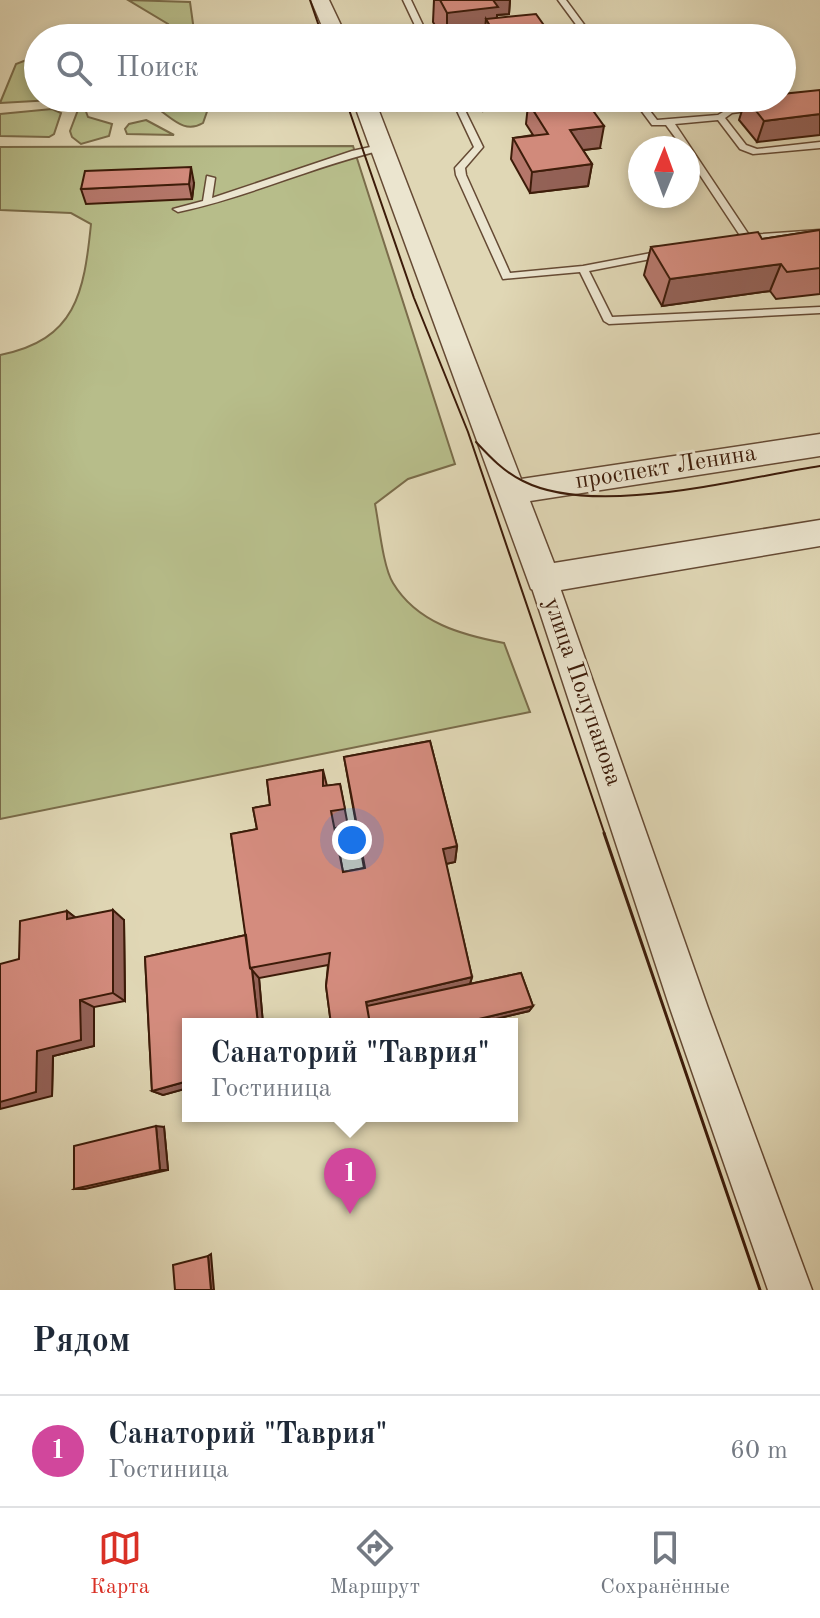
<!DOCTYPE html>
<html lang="ru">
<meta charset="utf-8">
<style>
body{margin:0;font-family:"Old Standard TT",serif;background:#f2f2f3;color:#1f2937}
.compass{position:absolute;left:628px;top:136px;width:72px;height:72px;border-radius:50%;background:#fff;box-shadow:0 4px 12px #0003;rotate:1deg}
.you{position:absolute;left:352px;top:840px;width:28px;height:28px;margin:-20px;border:6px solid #fff;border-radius:50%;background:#1a73e8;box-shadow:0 0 0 12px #1a73e833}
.badge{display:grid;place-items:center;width:52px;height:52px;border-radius:50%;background:#d93025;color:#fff;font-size:26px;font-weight:700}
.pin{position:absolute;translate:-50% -66px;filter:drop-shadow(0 2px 4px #0008)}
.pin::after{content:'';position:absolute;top:42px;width:28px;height:24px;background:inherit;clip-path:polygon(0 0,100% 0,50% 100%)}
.popup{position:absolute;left:182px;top:1018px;width:336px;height:104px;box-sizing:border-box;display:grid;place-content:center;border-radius:0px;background:#fff;filter:drop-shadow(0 2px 6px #0005);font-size:26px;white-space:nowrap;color:#747a83}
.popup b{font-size:30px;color:#1f2937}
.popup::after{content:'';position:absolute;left:50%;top:100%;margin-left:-16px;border:16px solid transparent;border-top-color:#fff}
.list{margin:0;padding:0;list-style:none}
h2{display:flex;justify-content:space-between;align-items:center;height:104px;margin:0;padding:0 32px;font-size:34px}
h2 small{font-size:26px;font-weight:400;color:#747a83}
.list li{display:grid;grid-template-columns:52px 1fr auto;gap:24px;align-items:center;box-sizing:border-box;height:112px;padding:0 32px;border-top:2px solid #e0e1e3}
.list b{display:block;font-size:30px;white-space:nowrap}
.list p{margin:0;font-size:26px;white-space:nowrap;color:#747a83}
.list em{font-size:26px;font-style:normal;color:#747a83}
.icon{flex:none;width:44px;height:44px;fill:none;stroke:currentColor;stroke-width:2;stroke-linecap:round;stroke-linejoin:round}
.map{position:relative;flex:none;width:820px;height:1290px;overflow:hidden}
.search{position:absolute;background:#fff;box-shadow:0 4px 12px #0003;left:24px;right:24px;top:24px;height:88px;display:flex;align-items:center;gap:20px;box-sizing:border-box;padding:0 28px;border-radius:44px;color:#747a83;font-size:30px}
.sheet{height:216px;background:#fff}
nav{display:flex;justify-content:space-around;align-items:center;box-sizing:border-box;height:112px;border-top:2px solid #e0e1e3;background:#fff;font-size:22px;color:#747a83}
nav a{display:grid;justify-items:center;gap:4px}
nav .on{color:#d93025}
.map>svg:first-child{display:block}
.green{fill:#b7bd8a;stroke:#7a6c4a;stroke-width:2}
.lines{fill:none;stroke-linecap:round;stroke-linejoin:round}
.service-casing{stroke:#654a34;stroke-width:3}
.minor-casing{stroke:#654a34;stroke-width:3}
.tertiary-casing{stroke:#654a34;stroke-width:3}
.service{fill:#ebe5cf;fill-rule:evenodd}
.minor{fill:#ebe5cf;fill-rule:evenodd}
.tertiary{fill:#ebe5cf;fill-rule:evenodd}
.tram-far1{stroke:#3c1b09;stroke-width:2}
.tram{stroke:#3c1b09;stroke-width:3}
.wall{fill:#b6786c;stroke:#3c1b09;stroke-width:2}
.shaded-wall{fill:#946258;stroke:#3c1b09;stroke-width:2}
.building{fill:#d48c7e;stroke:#3c1b09;stroke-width:2}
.labels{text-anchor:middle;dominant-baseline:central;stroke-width:6;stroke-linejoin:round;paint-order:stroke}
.street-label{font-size:24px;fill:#3c1b09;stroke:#ebe5cf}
</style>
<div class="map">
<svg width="820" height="1290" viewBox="0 0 820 1290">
<rect width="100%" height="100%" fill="#e0d7b5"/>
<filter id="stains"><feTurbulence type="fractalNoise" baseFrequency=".0025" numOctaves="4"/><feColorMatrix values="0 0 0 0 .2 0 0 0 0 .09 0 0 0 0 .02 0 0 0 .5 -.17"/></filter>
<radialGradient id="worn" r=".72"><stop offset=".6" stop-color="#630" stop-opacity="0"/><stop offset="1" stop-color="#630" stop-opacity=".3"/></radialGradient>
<path class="green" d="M128 0 190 2 195 38H165L168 24Z
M29 59H38V98H88L0 103 16 64Z
M209 106 203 123C186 133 175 121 161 111Z
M52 109 61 113 54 134 49 137 0 136V114Z
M85 109 88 117 112 124 109 136 81 144 72 137 70 131 78 110Z
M146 120 174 135 127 134 125 129 129 124Z
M353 146 455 464 408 479 375 504C379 524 383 567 393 583 417 623 462 635 504 643L530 712 0 819V355C76 340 84 293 91 224L71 213 0 210V147Z"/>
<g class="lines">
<g class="service-casing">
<path id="service" d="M403 0H411L429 38H421Z
M558 0H566L594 38H586Z
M451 98H459L483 147 465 168 466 175 510 273 583 266 667 250 672 253 671 255 589 271 612 317 820 307V313L609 324 604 321 580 272 503 279 456 175 455 168 474 147Z
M632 98H640L657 120 718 115 730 108 760 104 763 105V109L732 113 725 118 746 145 757 149 820 142V148L753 154 740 149 718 120 675 124 749 235 820 230V236L743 240 688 157V148H683L666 125H652Z
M384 144 388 147 387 149C316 165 249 197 178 212L173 209 203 201 207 176 215 178 212 198 352 151Z"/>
</g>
<g class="minor-casing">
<path id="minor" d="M543 567 553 571 557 579 708 1008 812 1290H768L670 1008 529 579 533 571Z"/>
</g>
<g class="tertiary-casing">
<path id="tertiary" d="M311 0H329L347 38H327Z
M352 98H374L521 479 820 434V456L530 501 554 563 820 520V546L543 593 531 589Z"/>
</g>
<use href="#service" class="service"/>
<use href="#minor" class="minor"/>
<use href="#tertiary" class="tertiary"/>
<path class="tram-far1" d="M310 0 323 38
M345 98 414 298 468 432 605 835
M476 442C490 457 504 472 523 481 595 518 741 478 820 466"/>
<path class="tram" d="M604 833 760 1290"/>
</g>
<path class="wall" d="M434 0H510L509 14 497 15V18L553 38H442L433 22Z
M476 98H537V101L600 148 583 150 592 164 588 186 530 193 511 159 513 138 533 135 526 124 528 105 483 111Z
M746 98H782L757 142 739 120Z
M194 183 192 199 86 204 81 189Z
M820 230V294L776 299 770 291 662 306 644 275 651 247 762 239Z
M430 741 457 846 455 862 446 864 472 977 470 984 521 973 533 1006 529 1011 475 1024H331L326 986 328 965 259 978 263 1024H188V1088L163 1095 152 1091 145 957 246 935 231 834 257 829 253 808 270 805 267 780 323 770 327 786 340 784 348 826 335 828 343 872 364 868 344 757Z
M67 911 76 918 124 920 125 1001 94 1007V1046L53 1056 52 1096 19 959Z
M164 1127 168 1170 85 1189H74Z"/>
<path class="shaded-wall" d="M482 0H510L509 14 497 15 496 36 486 19 484 38H447V13Z
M255 98H292L293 105 257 109Z
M484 98H537V104L528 102V105L483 111Z
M820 114V135L757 142 764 121Z
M604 126 600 148 567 152 570 130Z
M592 164 588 186 530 193 532 172Z
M191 167 194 183 192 199 189 184Z
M781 264 770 291 662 306 670 279Z
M457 846 455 862 441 865 443 849Z
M113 910 124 920 125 1001 113 993Z
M67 911 81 922 67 919Z
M252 970 259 978 263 1024H258Z
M472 977 469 987 371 1024 366 1002Z
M80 1000 94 1007V1046L53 1056 52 1096 0 1109V1102L37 1051Z
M533 1006 529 1011 475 1024H458Z
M188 1081V1088L163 1095 152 1091Z
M156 1126 164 1127 168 1170H160Z
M211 1254 214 1290H211L208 1256Z"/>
<path class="building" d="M440 0H493L498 7 447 13Z
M536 14 553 38H497L486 19Z
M820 90V114L764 121 746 98H782V94Z
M564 98H584L604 126 570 130 592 164 532 172 513 138 548 134 528 102Z
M191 167 189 184 81 189 85 171Z
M820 230V268L787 272 781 264 670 279 651 247 758 232 762 239Z
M430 741 457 846 443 849 472 977 366 1002 370 1024H331L326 986 330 953 250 968 231 834 257 829 253 808 270 805 267 780 323 770V786L340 784 345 809 331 811 343 872 365 868 344 757Z
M113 910V993L80 1000 81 1040 37 1051 36 1092 0 1102V964L19 959 20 921 67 911V919Z
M246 935 250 968 252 970 258 1024H188V1081L152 1091 145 957Z
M521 973 533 1006 458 1024H370L367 1006Z
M156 1126 160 1170 74 1189V1146Z
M208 1256 211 1290H175L173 1265Z"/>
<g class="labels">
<g class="street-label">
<text transform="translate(666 468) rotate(-9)">проспект Ленина</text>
<text transform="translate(582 692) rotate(71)">улица Полупанова</text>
</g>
</g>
<rect width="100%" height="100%" filter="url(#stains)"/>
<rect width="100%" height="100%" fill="url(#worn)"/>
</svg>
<svg class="compass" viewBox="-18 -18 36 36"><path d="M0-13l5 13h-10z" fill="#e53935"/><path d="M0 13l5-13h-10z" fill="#747a83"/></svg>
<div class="you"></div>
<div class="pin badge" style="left:350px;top:1214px;background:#d1479c">1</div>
<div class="popup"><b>Санаторий &quot;Таврия&quot;</b>Гостиница</div>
<div class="search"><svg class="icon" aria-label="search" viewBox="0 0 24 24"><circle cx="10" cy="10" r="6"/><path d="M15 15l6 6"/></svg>Поиск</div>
</div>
<section class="sheet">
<h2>Рядом<small></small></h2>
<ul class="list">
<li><span class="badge" style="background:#d1479c">1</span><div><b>Санаторий &quot;Таврия&quot;</b><p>Гостиница</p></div><em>60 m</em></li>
</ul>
</section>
<nav>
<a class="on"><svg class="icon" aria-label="map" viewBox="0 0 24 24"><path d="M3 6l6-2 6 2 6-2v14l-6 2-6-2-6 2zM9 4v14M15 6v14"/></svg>Карта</a>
<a><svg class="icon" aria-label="directions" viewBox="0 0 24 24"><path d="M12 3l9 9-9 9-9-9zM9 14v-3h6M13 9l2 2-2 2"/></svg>Маршрут</a>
<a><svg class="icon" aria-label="saved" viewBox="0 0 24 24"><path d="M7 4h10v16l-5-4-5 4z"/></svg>Сохранённые</a>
</nav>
